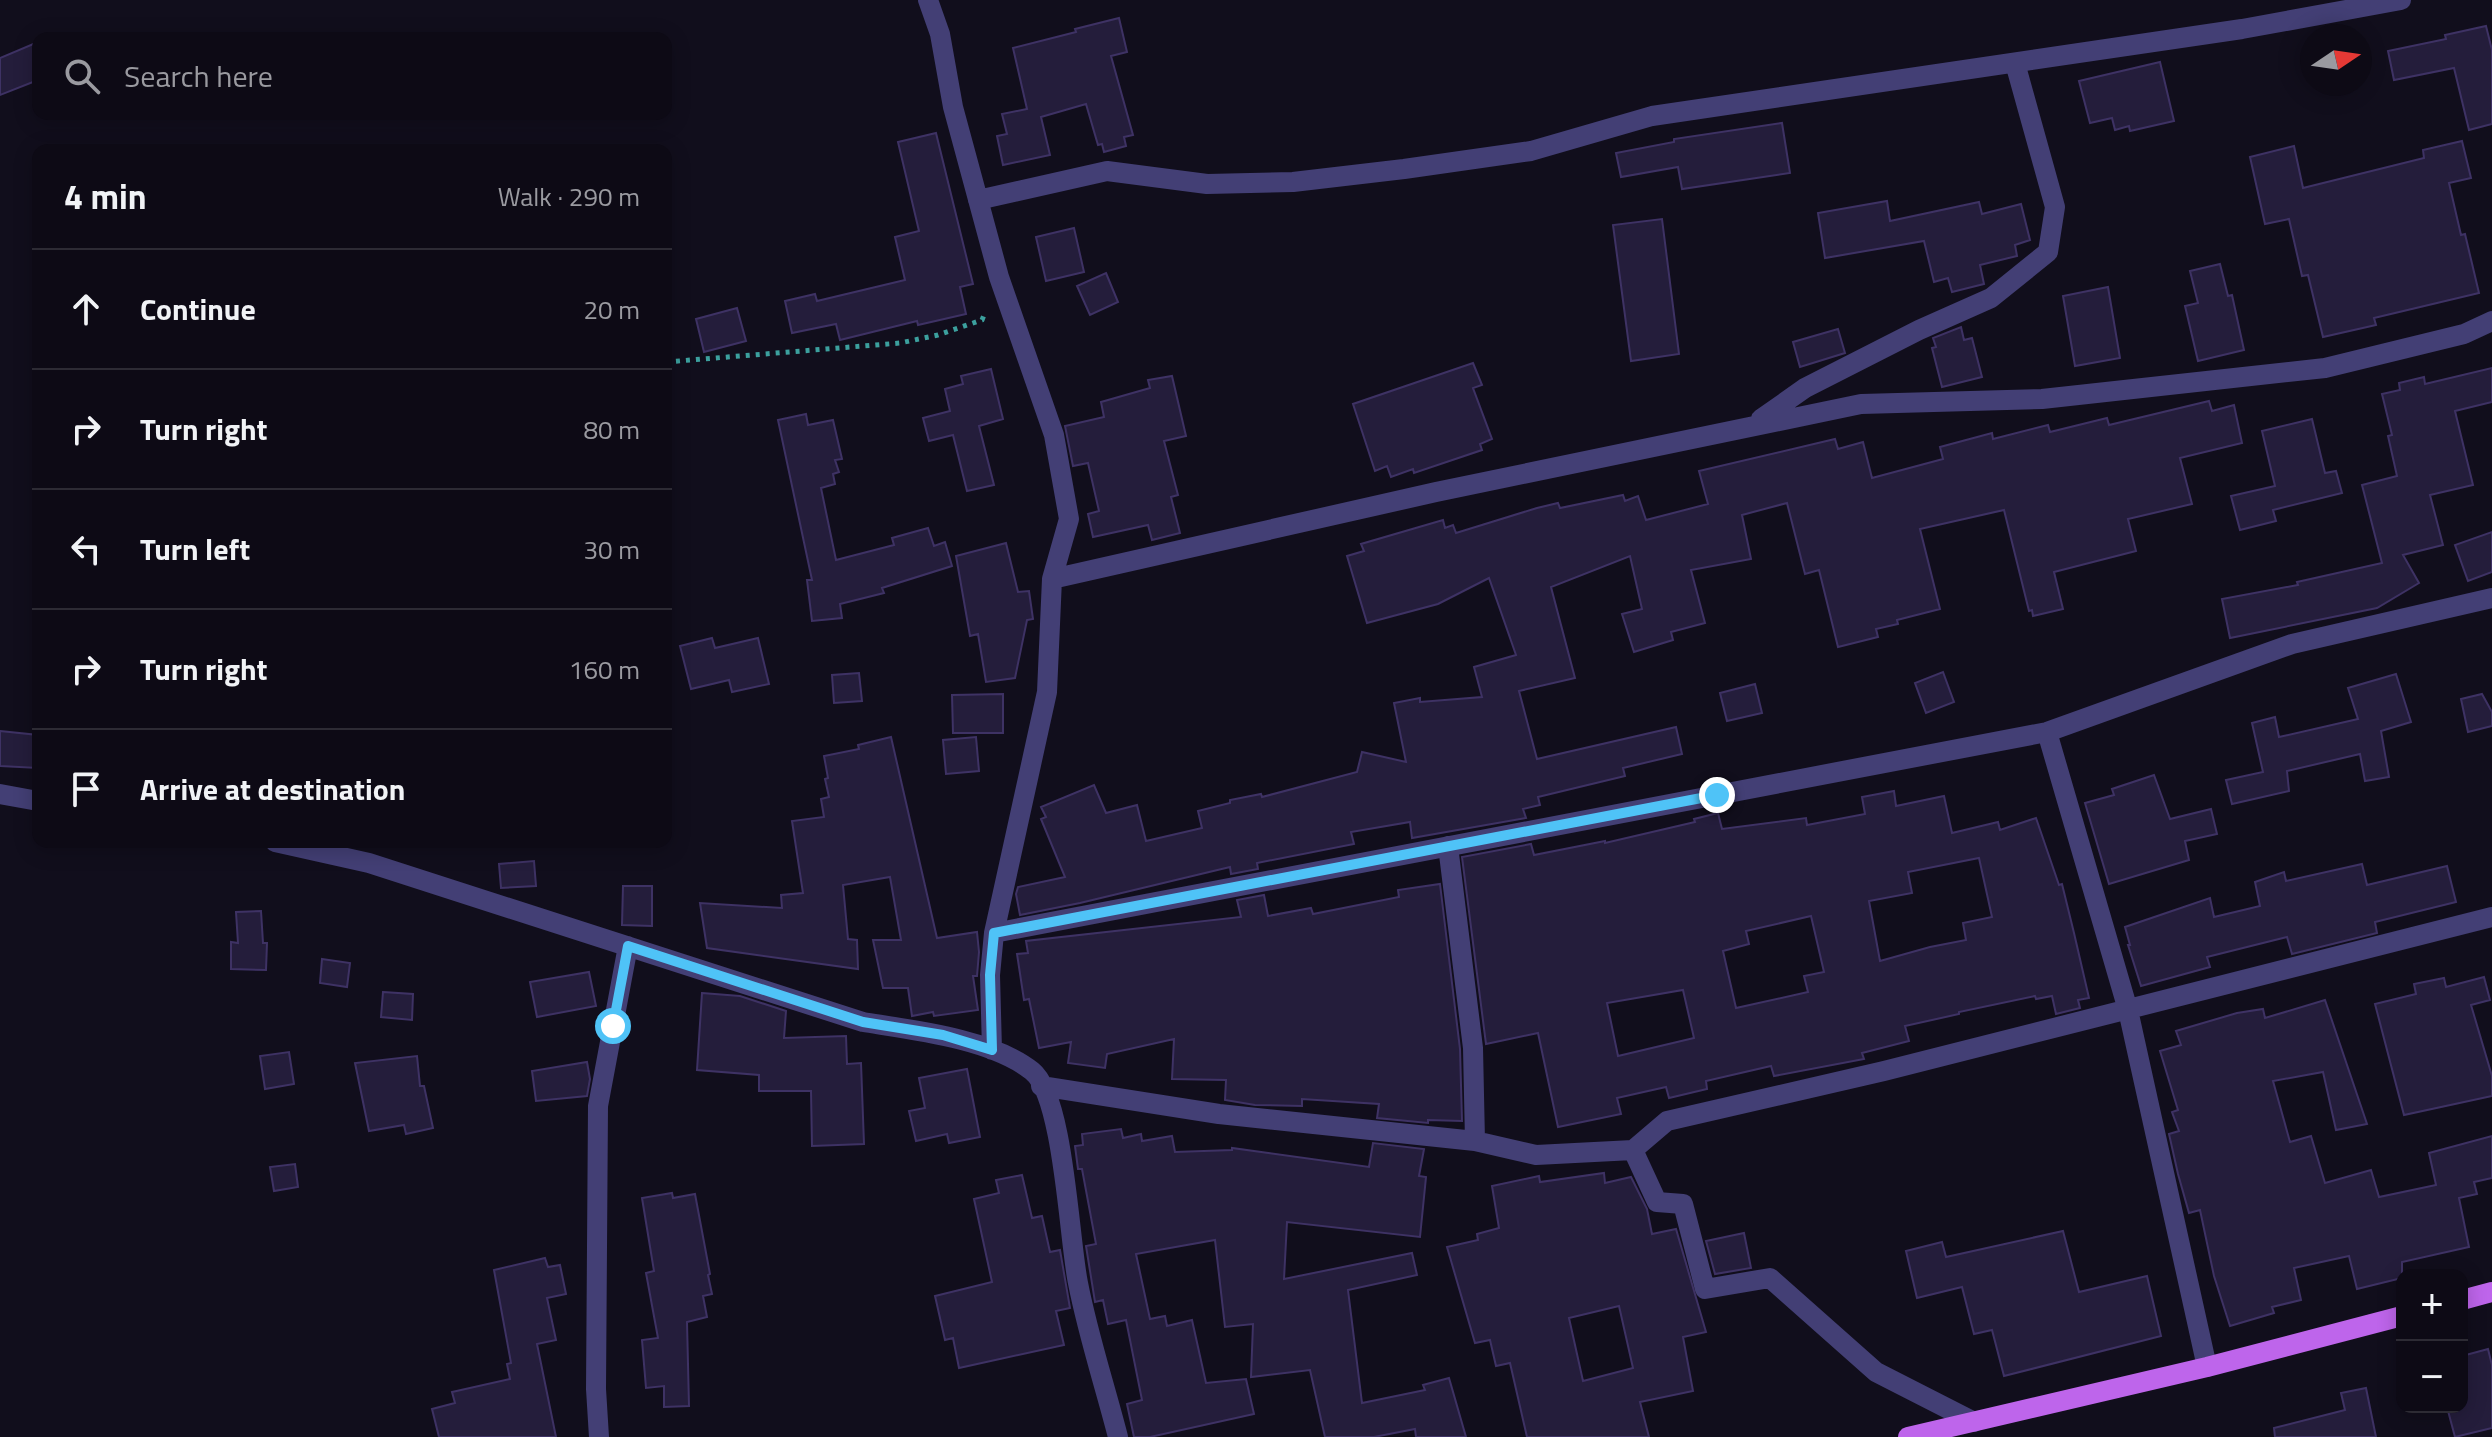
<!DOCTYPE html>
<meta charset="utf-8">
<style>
body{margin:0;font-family:"Titillium Web",sans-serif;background:#1b1822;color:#f1f3f6}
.controls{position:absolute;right:24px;bottom:24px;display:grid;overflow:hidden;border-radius:16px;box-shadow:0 4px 20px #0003}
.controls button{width:72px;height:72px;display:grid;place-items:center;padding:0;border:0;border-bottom:2px solid #2d2b34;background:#0d0a15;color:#f1f3f6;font:40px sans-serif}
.compass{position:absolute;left:2300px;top:24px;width:72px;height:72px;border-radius:50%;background:#0d0a15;box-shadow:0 4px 20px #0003;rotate:77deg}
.stop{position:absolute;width:24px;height:24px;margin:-18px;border:6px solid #4fc3f7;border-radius:50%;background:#fff}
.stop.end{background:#4fc3f7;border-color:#fff;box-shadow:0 2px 8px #0008}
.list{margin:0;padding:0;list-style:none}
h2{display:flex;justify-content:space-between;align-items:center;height:104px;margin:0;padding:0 32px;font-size:34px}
h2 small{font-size:26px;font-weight:400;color:#9a9aa0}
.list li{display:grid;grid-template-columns:52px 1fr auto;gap:24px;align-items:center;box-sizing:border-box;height:120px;padding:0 32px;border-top:2px solid #2d2b34}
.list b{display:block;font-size:30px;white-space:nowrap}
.list em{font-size:26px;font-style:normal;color:#9a9aa0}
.icon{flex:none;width:44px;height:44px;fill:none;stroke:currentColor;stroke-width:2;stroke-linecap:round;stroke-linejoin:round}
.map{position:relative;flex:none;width:2492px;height:1437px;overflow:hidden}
.search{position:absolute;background:#0d0a15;box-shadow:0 4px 20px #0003;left:32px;top:32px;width:640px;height:88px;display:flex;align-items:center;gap:20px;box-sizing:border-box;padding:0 28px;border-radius:16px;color:#9a9aa0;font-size:30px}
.panel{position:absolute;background:#0d0a15;box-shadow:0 4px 20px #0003;left:32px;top:144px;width:640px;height:704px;border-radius:16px}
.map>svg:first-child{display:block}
.building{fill:#241d3b;stroke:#3e3264;stroke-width:2;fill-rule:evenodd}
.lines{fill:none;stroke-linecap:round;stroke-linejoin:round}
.path{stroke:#3ca09e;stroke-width:5;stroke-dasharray:4 6;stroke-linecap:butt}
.minor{stroke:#433f75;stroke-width:20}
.major{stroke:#be65eb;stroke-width:20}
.route{stroke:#4fc3f7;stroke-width:10}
</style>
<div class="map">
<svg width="2492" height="1437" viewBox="0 0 2492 1437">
<rect width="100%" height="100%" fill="#110e1c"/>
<path class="building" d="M1119 18 1127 52 1111 56 1133 135 1124 137 1126 146 1104 152 1102 144 1098 145 1086 104 1041 117 1050 155 1003 165 997 136 1007 134 1002 114 1027 109 1013 48 1076 32 1075 29Z
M2486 26 2492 50V124L2469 130 2454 68 2394 80 2388 51 2446 39 2445 35Z
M38 42V80L0 95V58Z
M2160 62 2174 121 2130 131 2129 126 2115 130 2112 118 2090 123 2079 81Z
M1782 123 1790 173 1682 189 1678 167 1621 177 1616 153 1674 142V139Z
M936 133 973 284 960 287 966 314 918 325 917 321 840 340 836 324 792 333 785 301 815 294 817 301 905 280 895 237 919 231 898 142Z
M2462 141 2471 178 2449 183 2461 235 2465 234 2479 293 2374 318 2376 325 2323 337 2308 275 2302 276 2289 219 2265 224 2250 157 2294 146 2303 188 2424 158 2423 150Z
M1887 201 1890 221 1979 202 1982 214 2021 204 2030 240 2015 245 2017 256 1980 265 1984 284 1952 292 1948 278 1934 282 1924 241 1825 258 1818 213Z
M1662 219 1679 354 1631 361 1613 225Z
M1074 228 1084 272 1046 281 1036 237Z
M2220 264 2228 296 2232 295 2244 350 2198 361 2185 306 2198 303 2190 271Z
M1106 273 1118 302 1090 315 1077 286Z
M2108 287 2120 358 2075 366 2063 296Z
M737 308 746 341 704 352 696 319Z
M1961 327 1964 340 1972 338 1982 377 1942 387 1932 348 1936 347 1933 338Z
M1838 329 1845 353 1800 367 1793 342Z
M1473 363 1482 385 1473 388 1492 439 1480 444 1482 450 1414 473 1413 469 1391 477 1387 466 1375 471 1353 404Z
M2492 368V402L2455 411 2473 485 2430 495 2443 545 2403 555 2419 583 2377 608 2230 638 2222 599 2298 585 2297 582 2382 563 2362 485 2397 476 2388 436 2392 435 2382 394 2400 390 2399 383 2424 377 2425 384Z
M991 369 1003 419 979 426 994 485 967 491 953 435 929 441 923 418 950 411 945 389 963 384 961 376Z
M1172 376 1186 436 1164 441 1178 495 1171 497 1180 533 1152 540 1148 525 1093 537 1088 514 1099 511 1088 463 1073 466 1065 426 1104 417 1101 402 1150 388 1148 380Z
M2209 401 2212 411 2234 405 2242 443 2180 458 2192 504 2128 519 2136 551 2054 572 2063 609 2033 616 2032 610 2029 611 2004 510 1920 529 1940 609 1897 620 1898 624 1876 629 1878 637 1838 647 1819 570 1805 574 1787 503 1742 515 1751 559 1691 570 1705 623 1671 632 1673 640 1634 652 1622 614 1642 609 1630 556 1551 587 1575 678 1519 691 1537 759 1676 727 1682 754 1623 768 1625 776 1538 797 1540 805 1523 809 1526 818 1412 838 1410 822 1351 832 1354 844 1257 863 1258 869 1231 874 1230 867 1080 903 1020 915 1016 894 1018 887 1065 877 1041 819 1046 817 1041 807 1094 785 1106 813 1137 805 1146 841 1202 828 1198 811 1230 803V800L1261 794 1262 797 1357 772 1362 752 1406 762 1394 703 1420 698V702L1482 697 1474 667 1516 655 1489 578 1438 604 1367 623 1347 556 1364 551 1361 544 1443 520 1445 528 1453 525 1456 533 1537 508 1558 503 1560 508 1623 495 1625 501 1638 496 1646 520 1708 504 1699 471 1835 439 1838 449 1863 442 1872 478 1943 459 1940 447 1992 433 1993 439 2048 425 2050 432 2107 418 2109 425Z
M806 414 808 425 833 420 842 459 835 460 839 472 833 474 835 484 821 488 836 560 894 545 892 538 928 528 934 546 945 542 952 566 882 588 884 593 840 604 842 618 812 621 807 580H812L778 420Z
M2312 419 2325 473 2336 471 2342 493 2273 510 2276 521 2240 530 2231 496 2275 486 2262 431Z
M2492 532V572L2468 581 2455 545Z
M1006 543 1018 592 1029 591 1033 619 1027 620 1015 678 986 682 978 634 970 636 956 556Z
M712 638 715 648 758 638 769 684 732 692 729 680 691 689 680 646Z
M1943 672 1954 702 1926 713 1915 683Z
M859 673 862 701 834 703 832 675Z
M2396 674 2411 722 2381 731 2389 777 2365 781 2360 754 2287 771 2289 791 2232 804 2226 780 2263 772 2252 723 2275 717 2279 737 2358 719 2348 688Z
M1755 684 1762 713 1727 721 1720 693Z
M1003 694V733H953L952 695Z
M2482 694 2492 712V726L2468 732 2461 699Z
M0 731 38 735V768L0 766Z
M891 737 937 938 977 932 979 952 977 976H973L978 1010 934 1016 933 1012 912 1016 908 988H883L873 940H901L890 877 843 885 848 939 857 940 858 969 707 948 700 903 782 908 781 895 803 893 792 821 824 817 821 799 829 797 825 779 828 778 824 756 859 749 858 745Z
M976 737 979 771 946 774 943 740Z
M2154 775 2170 819 2211 809 2217 834 2185 841 2189 860 2109 884 2085 803 2114 795 2112 789Z
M1894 791 1896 806 1944 796 1952 833 1998 822 2000 830 2036 818 2059 885 2062 884 2074 933 2089 998 2078 1000 2080 1008 2056 1014 2052 996 2036 999 2035 996 1959 1012V1014L1905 1026 1909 1041 1862 1053 1864 1059 1774 1076 1771 1066 1706 1081 1707 1089 1669 1098 1666 1087 1617 1098 1621 1114 1558 1127 1538 1033 1486 1044 1462 857 1531 844 1534 855 1605 841V843L1695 822 1694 819 1718 813 1722 829 1806 818 1807 825 1865 814 1862 797ZM1979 858 1992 917 1963 923 1966 940 1930 947 1880 961 1869 901 1912 893 1908 872ZM1811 916 1824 972 1804 976 1808 992 1736 1008 1723 951 1749 944 1746 931ZM1683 990 1694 1038 1618 1056 1607 1003Z
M534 861 536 886 501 888 499 864Z
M2362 864 2367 885 2447 866 2456 902 2375 922 2377 933 2292 954 2287 937 2207 957 2210 967 2141 986 2128 945H2130L2125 927 2210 898 2214 917 2260 906 2255 882 2284 872 2286 881Z
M1440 884 1460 1049 1462 1121 1428 1120V1123L1377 1118 1379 1104 1302 1099V1106L1255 1105 1225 1100 1226 1080 1172 1079 1174 1039 1107 1054 1105 1068 1068 1063 1071 1042 1039 1048 1029 999 1024 1000 1017 954 1028 953 1026 941 1241 917 1237 900 1264 895 1268 916 1311 908 1313 914 1399 897 1398 890Z
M623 886H652V926L622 925Z
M261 911 263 943H267L266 970 231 969V942L238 943 236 912Z
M322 959 350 963 347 987 320 983Z
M589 972 596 1006 537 1017 530 982Z
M2484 977 2490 1000 2471 1005 2492 1076V1096L2404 1115 2375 1004 2416 994 2414 984 2444 978 2446 987Z
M383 992 413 994 412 1020 381 1017Z
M702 993 740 996 786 1011 784 1038 846 1036 847 1064 861 1063 864 1144 812 1146 811 1091H759V1075L697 1070Z
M2325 1000 2367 1124 2336 1130 2323 1072 2273 1081 2290 1142 2311 1136 2325 1183 2371 1170 2379 1197 2436 1185 2429 1153 2492 1136V1178L2474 1182 2477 1194 2459 1198 2469 1247 2402 1262V1278L2357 1289 2349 1256 2294 1268 2301 1300 2272 1307 2274 1313 2230 1326 2214 1276 2200 1210 2189 1213 2178 1174 2169 1134 2179 1131 2172 1112 2178 1110 2160 1051 2181 1045 2176 1031 2237 1013 2263 1009 2265 1018Z
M289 1052 294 1084 265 1089 260 1056Z
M417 1056 420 1086H424L433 1128 406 1134 404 1125 369 1131 355 1063Z
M587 1062 590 1079 587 1096 536 1101 532 1071Z
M967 1069 980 1137 949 1143 947 1134 916 1141 909 1111 925 1108 919 1078Z
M1121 1129 1123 1138 1141 1134 1142 1141 1172 1136 1175 1152 1232 1150V1148L1369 1167 1373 1143 1424 1149 1419 1176 1426 1177 1420 1237 1287 1222 1284 1279 1412 1253 1417 1275 1348 1290 1362 1403 1425 1390 1423 1385 1449 1378 1466 1437H1416L1415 1429 1374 1437H1325L1310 1370 1251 1377 1253 1324 1225 1327 1215 1240 1136 1254 1150 1319 1165 1316 1167 1326 1192 1320 1206 1383 1246 1379 1254 1414 1150 1437H1134L1127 1404 1142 1400 1126 1320 1108 1324 1103 1300 1095 1302 1086 1246 1096 1244 1082 1169H1078L1075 1146 1083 1145 1082 1134Z
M295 1164 298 1187 274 1191 270 1167Z
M1604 1173 1605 1183 1631 1177 1647 1209 1652 1234 1676 1229 1706 1332 1683 1337 1693 1391 1640 1402 1649 1437H1527L1510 1363 1496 1366 1490 1340 1475 1343 1447 1247 1478 1240 1477 1234 1499 1228 1492 1186 1539 1176 1540 1182ZM1619 1306 1633 1368 1583 1381 1569 1318Z
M1022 1175 1032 1218 1042 1216 1050 1252 1060 1250 1070 1308 1056 1311 1064 1345 959 1368 953 1338 945 1340 935 1296 992 1282 974 1199 999 1193 996 1180Z
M672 1193 673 1198 695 1194 710 1274 708 1275 712 1294 703 1296 707 1317 687 1322 689 1406 664 1407V1386L646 1388 642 1340 658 1338 646 1273 654 1271 642 1198Z
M2063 1231 2079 1292 2147 1276 2161 1336 2004 1376 1992 1330 1974 1334 1962 1287 1917 1298 1906 1251 1942 1242 1946 1257Z
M1744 1233 1751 1268 1715 1274 1706 1241Z
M545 1258 548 1267 560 1265 566 1294 547 1298 556 1340 537 1344 556 1437H439L432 1409 455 1403 452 1392 510 1379 507 1364 511 1363 494 1270Z
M2488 1349 2492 1365V1428L2455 1437 2447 1407H2462V1356Z
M2366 1388 2376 1437H2275L2274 1428 2345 1410 2341 1393Z"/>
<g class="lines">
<path class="path" d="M666 362 900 343 938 335 982 320 984 315"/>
<path class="minor" d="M928 0 940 34 953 107 999 277 1054 435 1069 519 1052 579 1047 692 994 933 990 975 992 1050
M978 200 1107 171 1207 184 1293 182 1404 169 1531 151 1652 116 2242 29 2401 0
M1761 419 1805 388 1919 330 1991 298 2048 252 2055 207 2015 63
M1052 579 1436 492 1861 404 2042 399 2325 368 2464 334 2492 321
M2047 732 2128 1010 2207 1367
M0 794 38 801
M275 842 369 863 863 1022C913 1030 992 1039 1032 1071 1064 1096 1069 1240 1078 1283 1088 1335 1105 1386 1118 1437
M1448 846 1473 1048 1475 1141 1536 1155 1633 1150 1667 1121 1884 1071 2492 917
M994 933 2047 732 2292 644 2492 598
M1041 1086 1219 1114 1475 1141
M1633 1150 1657 1202 1683 1204 1705 1289 1770 1278 1876 1372 1974 1422
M599 1437 596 1389 598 1106 628 946"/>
<path class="major" d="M2462 1300 2492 1292
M1908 1437 2207 1367 2402 1316"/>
</g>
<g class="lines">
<path class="route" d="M613 1026 628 946 863 1022 943 1035 992 1050 990 975 994 933 1717 795"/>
</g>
</svg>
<div class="controls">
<button>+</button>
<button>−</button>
</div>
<svg class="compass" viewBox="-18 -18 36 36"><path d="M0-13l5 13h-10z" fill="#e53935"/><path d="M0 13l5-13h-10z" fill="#9a9aa0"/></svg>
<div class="stop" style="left:613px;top:1026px"></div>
<div class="stop end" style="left:1717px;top:795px"></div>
<div class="search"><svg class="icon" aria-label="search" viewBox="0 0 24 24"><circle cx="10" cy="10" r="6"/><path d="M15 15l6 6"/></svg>Search here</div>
<section class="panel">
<h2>4 min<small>Walk · 290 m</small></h2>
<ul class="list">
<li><svg class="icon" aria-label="ahead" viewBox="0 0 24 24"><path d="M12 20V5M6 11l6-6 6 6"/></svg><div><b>Continue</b></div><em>20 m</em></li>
<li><svg class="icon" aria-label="right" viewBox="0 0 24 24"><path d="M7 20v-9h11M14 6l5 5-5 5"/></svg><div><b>Turn right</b></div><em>80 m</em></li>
<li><svg class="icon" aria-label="left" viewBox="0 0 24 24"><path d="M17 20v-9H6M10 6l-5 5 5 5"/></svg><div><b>Turn left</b></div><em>30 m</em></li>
<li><svg class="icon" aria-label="right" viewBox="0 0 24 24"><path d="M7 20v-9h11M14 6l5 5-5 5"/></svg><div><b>Turn right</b></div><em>160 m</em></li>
<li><svg class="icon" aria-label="arrive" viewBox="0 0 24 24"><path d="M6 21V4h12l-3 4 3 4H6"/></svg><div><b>Arrive at destination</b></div></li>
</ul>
</section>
</div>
